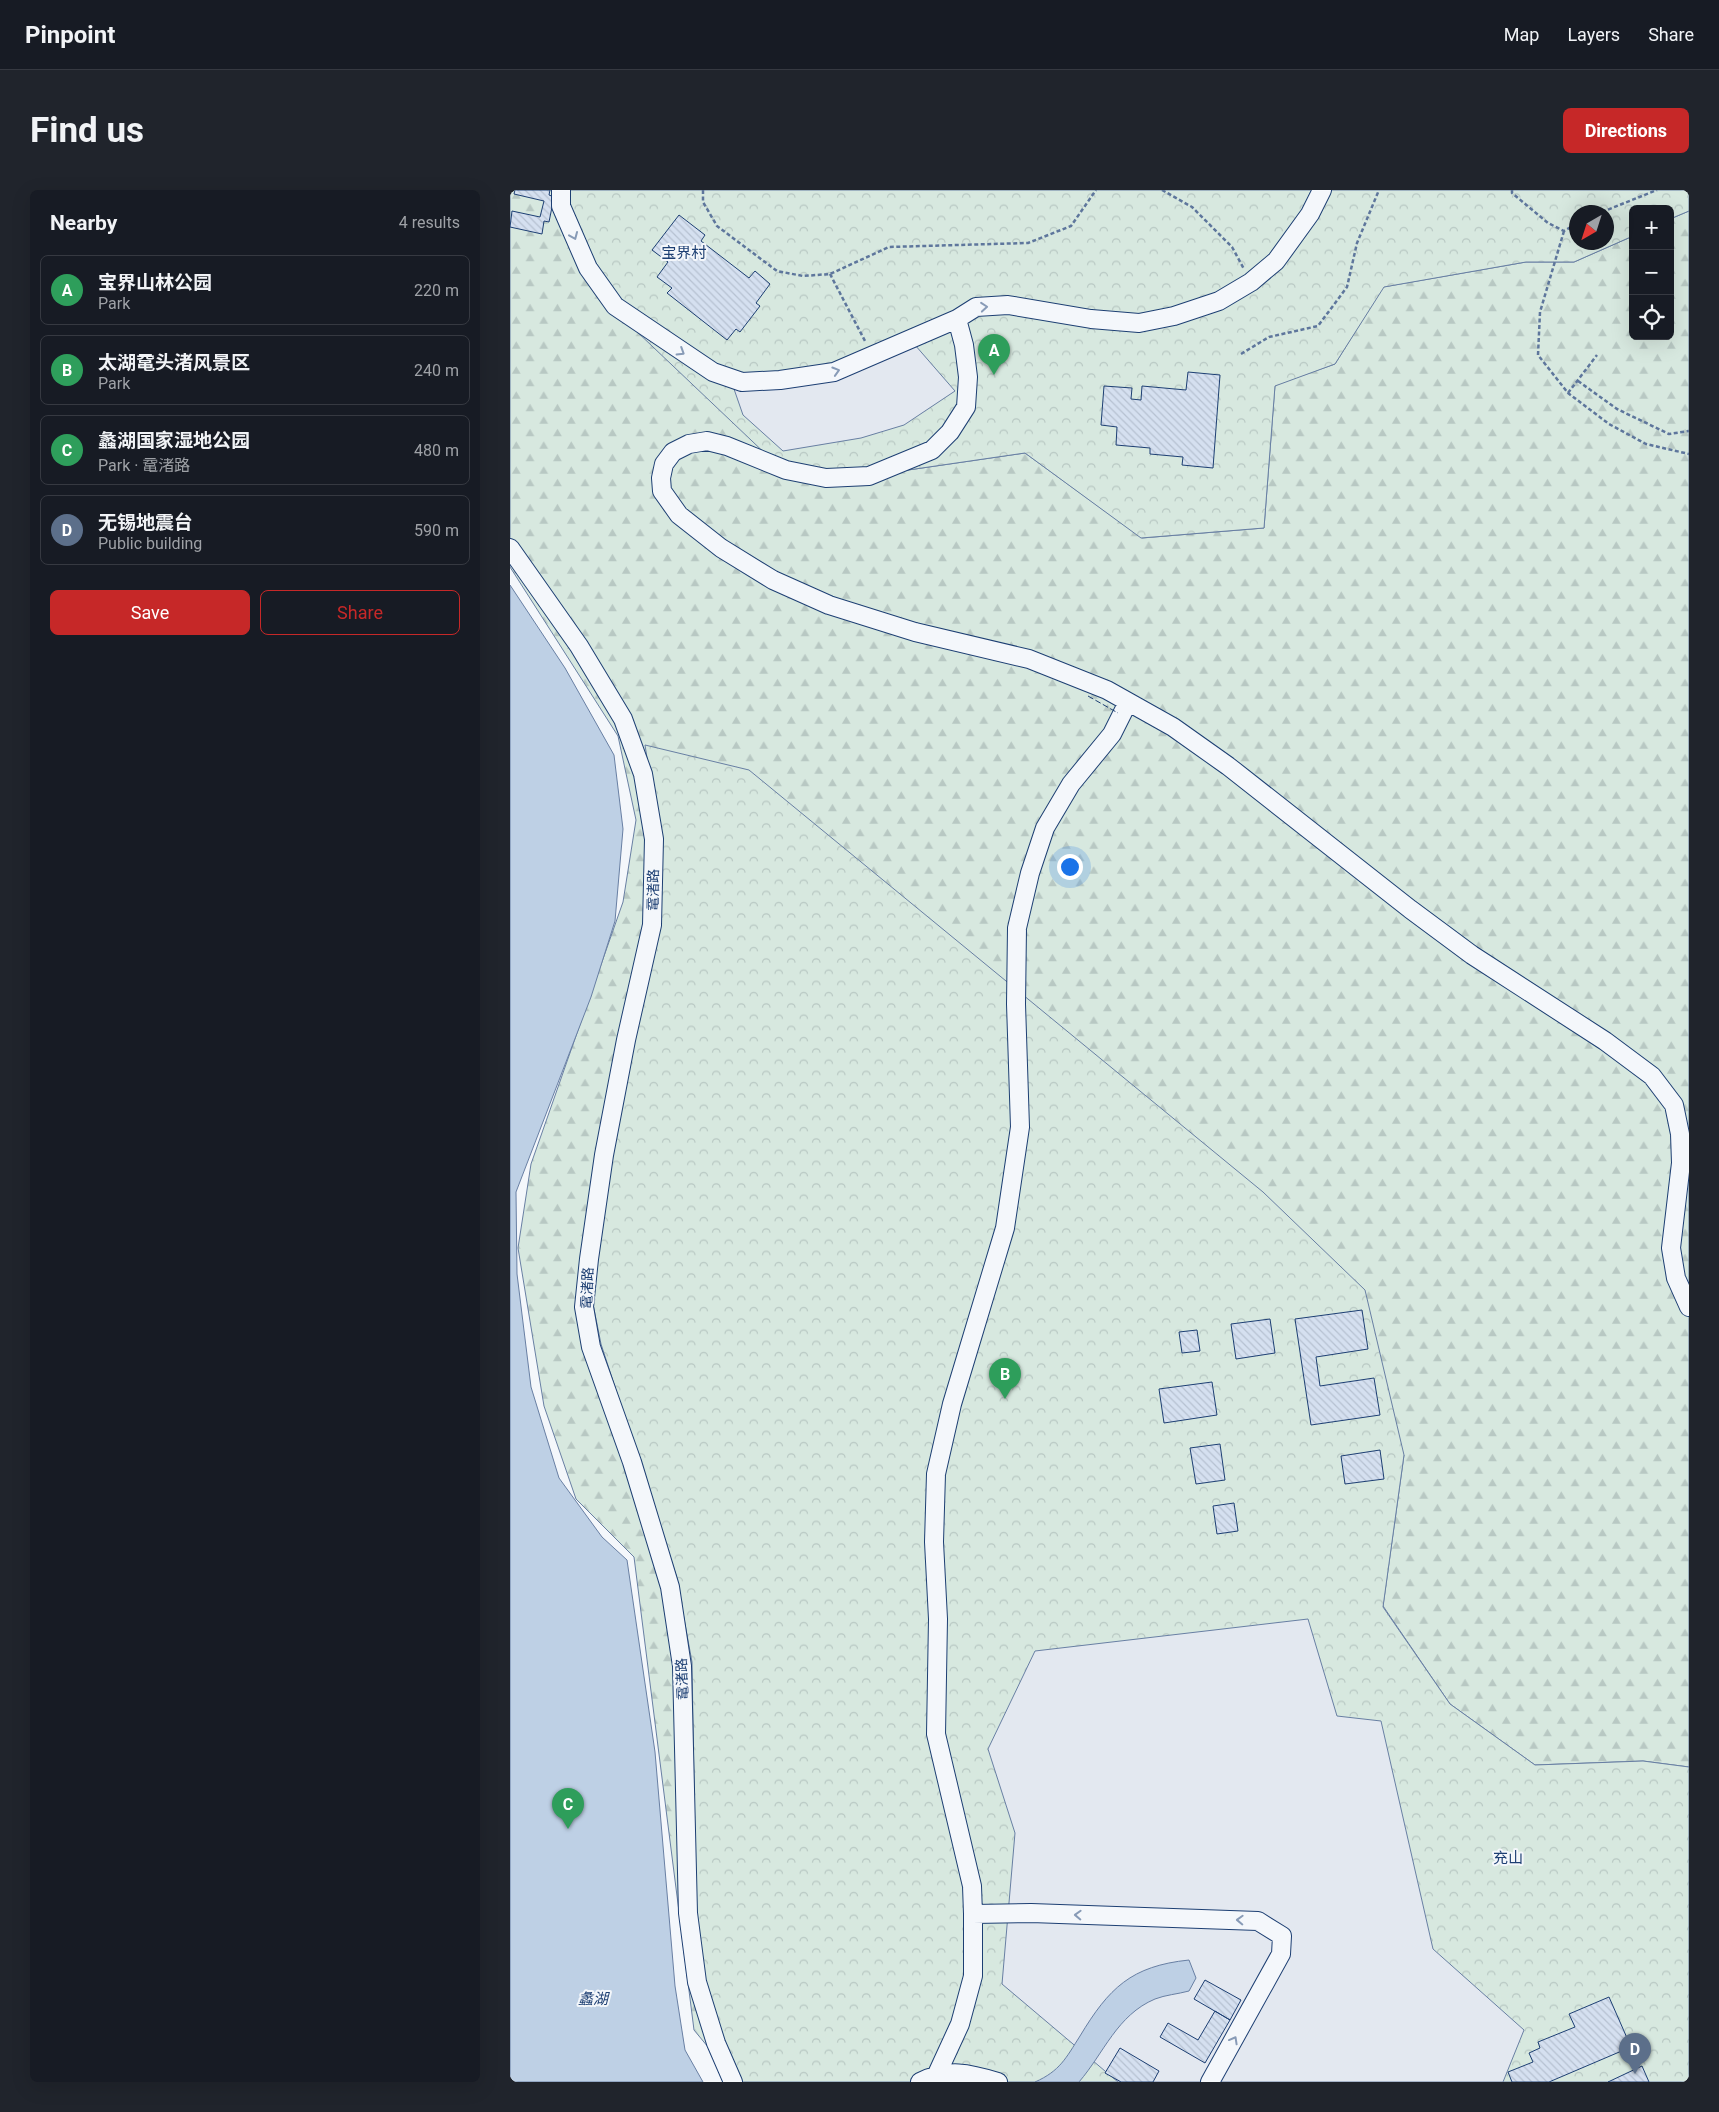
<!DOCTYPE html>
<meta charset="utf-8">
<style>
body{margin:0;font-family:Roboto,"Noto Sans SC",sans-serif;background:#20242c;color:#f1f3f6}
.controls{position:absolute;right:15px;top:15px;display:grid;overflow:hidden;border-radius:8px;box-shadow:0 5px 20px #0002}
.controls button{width:45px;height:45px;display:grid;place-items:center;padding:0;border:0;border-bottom:1px solid #363941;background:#171b24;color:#f1f3f6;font:25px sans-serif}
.compass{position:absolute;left:1059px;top:15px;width:45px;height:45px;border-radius:50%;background:#171b24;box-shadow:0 5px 20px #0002;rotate:219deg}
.you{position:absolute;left:559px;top:676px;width:18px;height:18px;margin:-12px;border:4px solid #fff;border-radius:50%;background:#1a73e8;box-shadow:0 0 0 8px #1a73e833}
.badge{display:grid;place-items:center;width:32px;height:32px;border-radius:50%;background:#c62828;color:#fff;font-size:16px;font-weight:700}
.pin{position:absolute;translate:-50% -41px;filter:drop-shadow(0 1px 2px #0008)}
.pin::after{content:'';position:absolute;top:26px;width:18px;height:15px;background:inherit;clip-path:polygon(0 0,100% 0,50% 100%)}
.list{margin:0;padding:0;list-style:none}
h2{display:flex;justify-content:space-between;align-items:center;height:65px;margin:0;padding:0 20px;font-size:21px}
h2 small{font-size:16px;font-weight:400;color:#9ea1a6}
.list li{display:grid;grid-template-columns:32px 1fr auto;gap:15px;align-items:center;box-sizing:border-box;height:70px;margin:0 10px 10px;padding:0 10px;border:1px solid #363941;border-radius:8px}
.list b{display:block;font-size:19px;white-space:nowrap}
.list p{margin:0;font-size:16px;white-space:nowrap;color:#9ea1a6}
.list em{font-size:16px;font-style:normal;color:#9ea1a6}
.actions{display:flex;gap:10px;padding:15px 20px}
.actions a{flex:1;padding:11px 0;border:1px solid #c62828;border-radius:8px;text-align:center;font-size:18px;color:#c62828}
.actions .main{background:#c62828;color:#fff}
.icon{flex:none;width:28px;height:28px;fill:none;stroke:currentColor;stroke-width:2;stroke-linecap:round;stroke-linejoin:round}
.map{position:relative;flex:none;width:1179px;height:1892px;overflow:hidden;border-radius:8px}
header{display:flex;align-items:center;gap:30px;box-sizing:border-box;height:70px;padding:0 25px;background:#171b24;border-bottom:1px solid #363941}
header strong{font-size:24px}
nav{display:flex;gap:28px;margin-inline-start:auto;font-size:18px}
.intro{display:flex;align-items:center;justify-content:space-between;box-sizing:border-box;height:120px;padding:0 30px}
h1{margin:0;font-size:35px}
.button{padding:12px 22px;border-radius:8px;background:#c62828;color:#fff;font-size:18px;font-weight:700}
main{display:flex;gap:30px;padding:0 30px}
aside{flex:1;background:#171b24;border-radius:8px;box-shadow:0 5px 20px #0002}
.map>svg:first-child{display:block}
.forest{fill:url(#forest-firs);stroke:#687fa3}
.park{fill:url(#park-crowns);stroke:#687fa3;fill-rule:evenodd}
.parking{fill:#e3e8f0;stroke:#687fa3}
.water{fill:#bed0e5;stroke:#687fa3}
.building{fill:url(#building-back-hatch);stroke:#1d3f73}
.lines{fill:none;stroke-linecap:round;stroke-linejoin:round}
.minor-casing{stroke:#1d3f73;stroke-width:20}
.path{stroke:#5e769c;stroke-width:2.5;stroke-dasharray:4 2.5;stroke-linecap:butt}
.minor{stroke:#f4f7fb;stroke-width:18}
.fence{stroke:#1d3f73;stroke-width:1;stroke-dasharray:6 2.5;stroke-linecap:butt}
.oneway{stroke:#889bb7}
.labels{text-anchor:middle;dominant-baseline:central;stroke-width:4;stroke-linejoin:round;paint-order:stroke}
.street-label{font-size:14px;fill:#1d3f73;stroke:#f4f7fb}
.neighbourhood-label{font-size:15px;fill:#1d3f73;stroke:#f4f7fb}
.water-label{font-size:15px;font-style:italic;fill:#1d3f73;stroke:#f4f7fb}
</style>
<header>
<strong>Pinpoint</strong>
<nav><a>Map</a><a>Layers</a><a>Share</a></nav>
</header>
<div class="intro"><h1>Find us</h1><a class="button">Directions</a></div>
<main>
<aside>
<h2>Nearby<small>4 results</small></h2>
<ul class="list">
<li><span class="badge" style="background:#2e9e5b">A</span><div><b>宝界山林公园</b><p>Park</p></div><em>220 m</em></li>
<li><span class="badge" style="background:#2e9e5b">B</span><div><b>太湖鼋头渚风景区</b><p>Park</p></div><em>240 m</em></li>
<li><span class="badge" style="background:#2e9e5b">C</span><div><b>蠡湖国家湿地公园</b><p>Park · 鼋渚路</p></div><em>480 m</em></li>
<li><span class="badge" style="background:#5c6f8a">D</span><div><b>无锡地震台</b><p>Public building</p></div><em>590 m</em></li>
</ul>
<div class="actions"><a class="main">Save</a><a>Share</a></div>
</aside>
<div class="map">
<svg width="1179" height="1892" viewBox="0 0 1179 1892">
<defs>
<pattern id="forest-firs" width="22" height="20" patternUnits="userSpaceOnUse" patternTransform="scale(1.25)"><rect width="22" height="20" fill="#d7e8df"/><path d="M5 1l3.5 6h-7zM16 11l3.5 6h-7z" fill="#b8c8c3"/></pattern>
<pattern id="park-crowns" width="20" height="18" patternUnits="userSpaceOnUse" patternTransform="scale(1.25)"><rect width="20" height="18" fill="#d7e8df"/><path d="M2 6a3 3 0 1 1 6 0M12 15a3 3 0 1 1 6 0" fill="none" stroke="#b8c8c3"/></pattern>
<pattern id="building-back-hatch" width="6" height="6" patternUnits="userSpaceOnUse" patternTransform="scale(1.25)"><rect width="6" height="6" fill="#d5e0f0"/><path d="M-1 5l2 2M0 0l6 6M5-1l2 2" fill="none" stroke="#b6c1d1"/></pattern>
</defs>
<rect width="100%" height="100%" fill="#f4f7fb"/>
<path class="forest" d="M0 0H46L357 286 515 263 632 348 754 338 765 195 825 174 873 97 1016 72H1064L1123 46V146H1160V29L1179 21V1577L1133 1571 1025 1575 940 1514 873 1416 894 1265 366 1892H227L184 1840 124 1367 66 1309 34 1216 8 1058 21 974 113 712 126 630 108 546 0 377Z"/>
<path class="park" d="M46 0H1179V21L1160 29V19H1123V46L1064 72H1016L874 97 825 174 765 196 754 338 631 348 515 263 357 286 262 270 83 100ZM1066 22H1096V52H1066Z
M135 555 239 580 753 1002 855 1100 894 1265 873 1417 940 1514 1025 1575 1133 1571 1179 1577V1892H232L211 1851 194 1789 186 1719 182 1472 166 1385 91 1154 83 1114 98 963 149 644Z"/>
<path class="parking" d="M405 155 445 201 394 235 351 248 273 261 233 225 224 199 275 197Z
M798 1429 827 1526 871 1531 923 1759 1014 1840 993 1892H608L492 1794 505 1643 478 1559 525 1461Z"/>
<path class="water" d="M0 395 55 478 104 565 113 639 105 731 81 807 6 1002 7 1084 21 1197 49 1288 92 1347 117 1370 145 1562 165 1796 175 1860 193 1892H0Z
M679 1770 686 1788 679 1801C668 1804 655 1805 645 1809 607 1825 594 1863 569 1892H525C550 1881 556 1868 570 1846 599 1798 621 1776 679 1770Z"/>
<path class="building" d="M5 0H40L39 5 44 7 39 32 34 31 32 44 0 37 2 21 30 27 34 11 4 4Z
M169 25 195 45 191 51 239 88 245 81 260 94 246 113 250 116 230 142 226 139 217 150 157 103 162 98 147 87 158 72 142 60Z
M678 182 710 185 703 278 672 275 673 267 640 264V258L606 255 607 237 591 235 594 196 622 198 621 209 631 210 632 196 676 200Z
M852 1120 858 1159 806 1167 810 1196 864 1188 870 1225 801 1235 785 1129Z
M760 1129 765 1163 726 1169 721 1134Z
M687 1140 690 1161 672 1163 669 1142Z
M702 1192 707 1225 654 1233 649 1199Z
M710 1254 715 1290 686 1294 680 1258Z
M870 1260 874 1289 835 1294 831 1266Z
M724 1313 728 1341 707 1344 703 1316Z
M695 1790 731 1810 720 1830 684 1809Z
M1099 1807 1121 1857 1039 1892H1002L998 1882 1023 1872 1019 1863 1030 1858 1028 1852 1065 1837 1059 1824Z
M705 1821 720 1830 695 1873 650 1847 658 1833 688 1850Z
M610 1858 649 1881 643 1892H611L595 1883Z
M1132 1876 1139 1892H1098Z"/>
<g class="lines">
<g class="minor-casing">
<path id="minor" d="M51 0V16L78 78 105 116 203 182 232 192 270 190 324 182 447 129 466 117 498 115 581 129 629 133 664 126 709 111 741 92 766 71 800 24 812 0
M447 129 454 155 458 187 456 217 440 242 422 260 359 286 316 288 276 280 217 256 197 251 179 254 163 262 154 274 151 288 152 301 169 325 211 358 263 390 319 415 405 442 519 469 597 500 663 537 718 576 900 719 962 765 1095 851 1142 886 1164 915 1170 944 1171 973 1161 1058 1166 1088 1179 1117
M0 358 69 456 113 529 133 584 144 649 142 735 116 850 94 965 79 1069 74 1117 81 1157 122 1272 160 1397 172 1476 178 1723 187 1792 206 1853 223 1892
M463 1724 521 1723 748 1731 772 1746 771 1764 700 1892
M427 1884 450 1834 463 1786V1724L462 1696 426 1544 428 1429 424 1352 426 1284 442 1214 495 1038 510 937 506 814 507 738 520 683 535 638 561 594 602 544 618 512
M410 1892C438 1878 459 1883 488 1892"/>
</g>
<path class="path" d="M193 0V12L207 36 267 81 293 86 320 84 379 57 518 53 561 36 586 0
M652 0 682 17 722 57 734 79
M1002 0V3L1038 33 1054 41 1066 34
M1092 22 1147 0
M1054 41 1030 122 1028 165 1058 203 1099 234 1136 254 1179 264
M320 84 355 151
M731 164 759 147 808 136 837 97 847 53 869 0
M1068 191 1107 219 1159 244 1179 241
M1058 203 1087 165"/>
<use href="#minor" class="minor"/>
<path class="fence" d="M578 506 608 523"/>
</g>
<defs><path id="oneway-chevron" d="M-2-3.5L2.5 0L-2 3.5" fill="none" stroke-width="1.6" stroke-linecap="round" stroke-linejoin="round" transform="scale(1.25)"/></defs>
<g class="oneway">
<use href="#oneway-chevron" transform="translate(64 46) rotate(67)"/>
<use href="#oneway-chevron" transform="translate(474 117) rotate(-5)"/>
<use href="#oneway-chevron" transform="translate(171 162) rotate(32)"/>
<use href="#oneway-chevron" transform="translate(326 181) rotate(-17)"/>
<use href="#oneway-chevron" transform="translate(568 1725) rotate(-178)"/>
<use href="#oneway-chevron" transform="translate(730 1730) rotate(-178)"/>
<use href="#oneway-chevron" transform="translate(724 1850) rotate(-61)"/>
</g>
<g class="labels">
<g class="street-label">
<text transform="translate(143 700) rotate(-89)">鼋渚路</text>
<text transform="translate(77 1098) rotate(-87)">鼋渚路</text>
<text transform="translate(172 1489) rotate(-93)">鼋渚路</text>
</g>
<g class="neighbourhood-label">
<text x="174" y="63">宝界村</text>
<text x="998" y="1668">充山</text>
</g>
<g class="water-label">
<text x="83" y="1809">蠡湖</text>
</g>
</g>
</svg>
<div class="controls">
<button>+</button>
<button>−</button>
<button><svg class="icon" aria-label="locate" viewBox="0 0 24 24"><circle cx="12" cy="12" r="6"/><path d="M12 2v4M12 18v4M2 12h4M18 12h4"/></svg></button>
</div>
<svg class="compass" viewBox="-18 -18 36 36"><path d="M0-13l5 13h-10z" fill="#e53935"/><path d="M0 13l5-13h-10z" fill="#9ea1a6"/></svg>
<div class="you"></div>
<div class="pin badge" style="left:484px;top:185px;background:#2e9e5b">A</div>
<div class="pin badge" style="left:495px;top:1209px;background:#2e9e5b">B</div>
<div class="pin badge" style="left:58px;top:1639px;background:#2e9e5b">C</div>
<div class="pin badge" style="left:1125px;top:1884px;background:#5c6f8a">D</div>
</div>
</main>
